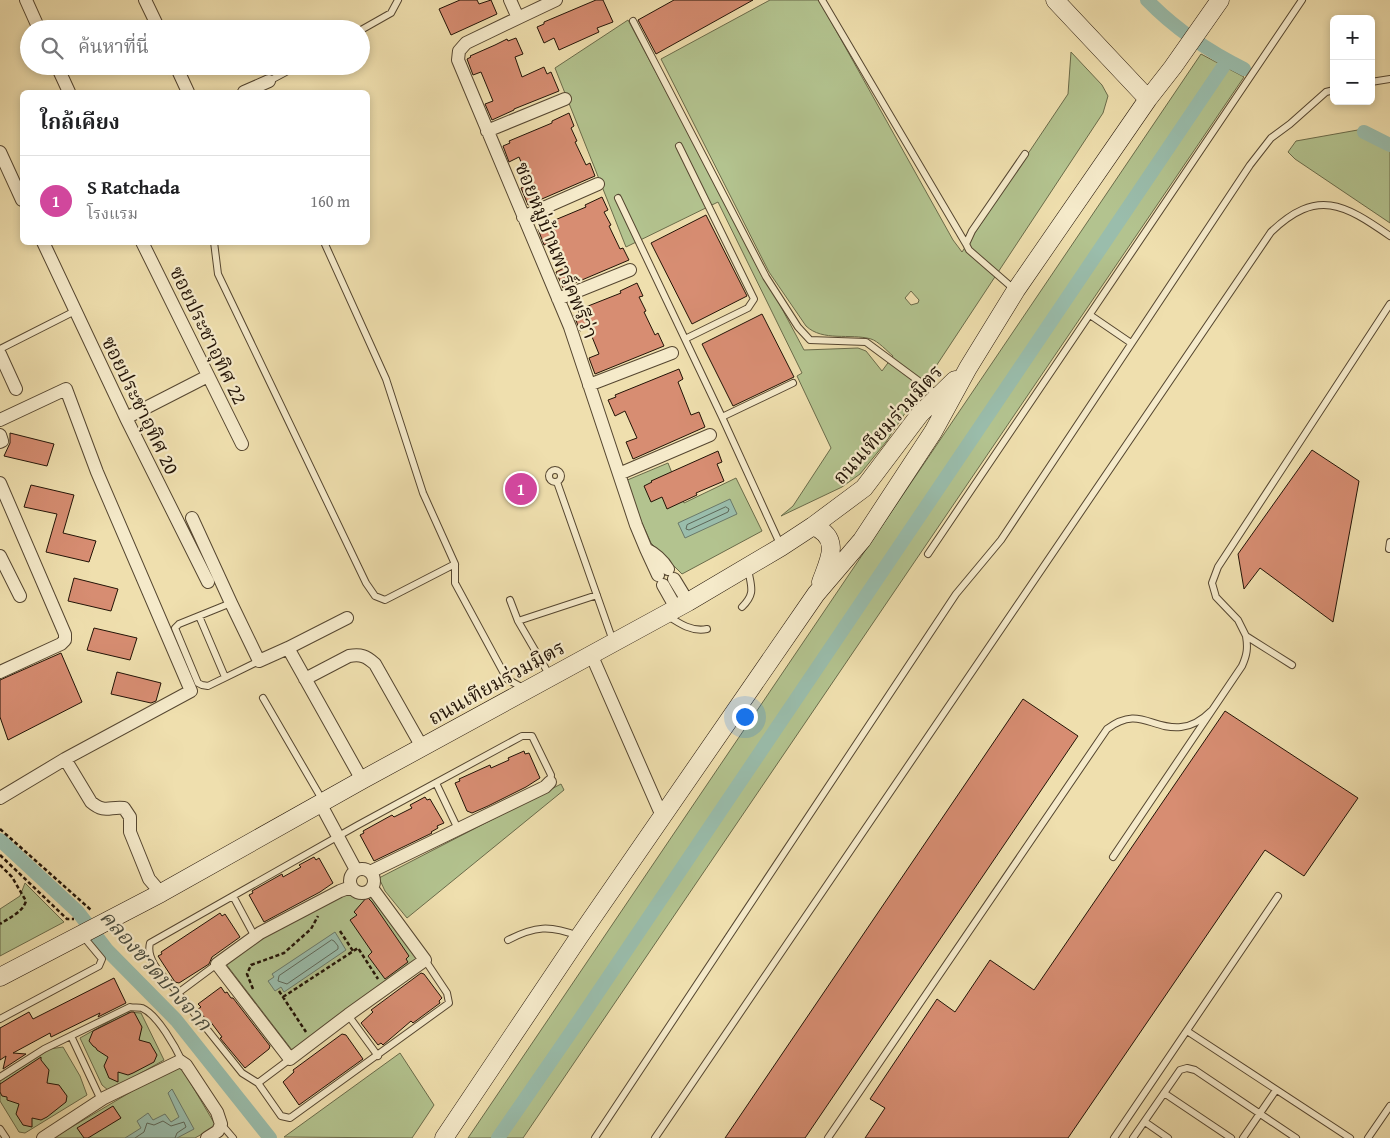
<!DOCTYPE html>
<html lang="th">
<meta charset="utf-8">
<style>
body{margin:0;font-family:"Gentium Book Plus","Noto Serif Thai",serif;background:#f6f6f6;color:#202124}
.controls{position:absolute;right:15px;top:15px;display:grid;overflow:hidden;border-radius:8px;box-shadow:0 2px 8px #0003}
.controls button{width:45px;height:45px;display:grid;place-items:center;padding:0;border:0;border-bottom:1px solid #e0e0e0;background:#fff;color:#202124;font:25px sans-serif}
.you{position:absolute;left:744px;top:716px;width:18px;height:18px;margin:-12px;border:4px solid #fff;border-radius:50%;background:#1a73e8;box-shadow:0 0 0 8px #1a73e833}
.badge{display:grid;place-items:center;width:32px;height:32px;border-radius:50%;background:#7c3aed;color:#fff;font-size:16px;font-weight:700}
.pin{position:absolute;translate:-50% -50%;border:2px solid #fff;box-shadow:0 1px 5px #0006}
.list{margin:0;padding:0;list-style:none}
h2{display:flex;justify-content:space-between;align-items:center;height:65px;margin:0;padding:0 20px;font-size:21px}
h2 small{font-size:16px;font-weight:400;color:#757577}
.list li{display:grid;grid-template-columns:32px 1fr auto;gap:15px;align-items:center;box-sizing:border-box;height:90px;padding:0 20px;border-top:1px solid #e0e0e0}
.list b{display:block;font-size:19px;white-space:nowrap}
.list p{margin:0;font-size:16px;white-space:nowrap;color:#757577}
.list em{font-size:16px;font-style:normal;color:#757577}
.icon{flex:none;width:28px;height:28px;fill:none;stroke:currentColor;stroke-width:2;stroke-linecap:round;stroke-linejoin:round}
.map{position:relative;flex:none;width:1390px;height:1138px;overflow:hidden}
.search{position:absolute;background:#fff;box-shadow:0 2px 8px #0003;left:20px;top:20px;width:350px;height:55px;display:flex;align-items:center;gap:12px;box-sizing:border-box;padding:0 18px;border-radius:28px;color:#757577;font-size:19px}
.panel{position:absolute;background:#fff;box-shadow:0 2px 8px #0003;left:20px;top:90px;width:350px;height:155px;border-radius:8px}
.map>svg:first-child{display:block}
.green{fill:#b3c38f;stroke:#6a6b4a;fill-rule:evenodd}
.water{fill:#9abdac;stroke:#6a796a}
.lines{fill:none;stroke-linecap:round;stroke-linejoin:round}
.shore{stroke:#5e6859;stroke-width:1}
.canal{stroke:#9abdac;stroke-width:14}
.building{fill:#d78d72;stroke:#221306}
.lane-casing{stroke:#554630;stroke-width:8}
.street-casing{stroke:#554630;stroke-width:14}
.secondary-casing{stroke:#221306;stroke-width:19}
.path{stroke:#221306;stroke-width:2.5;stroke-dasharray:4 2.5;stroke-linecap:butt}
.lane{stroke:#f5eaca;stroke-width:6}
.street{stroke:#f5eaca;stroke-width:12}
.secondary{stroke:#f5eaca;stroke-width:18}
.labels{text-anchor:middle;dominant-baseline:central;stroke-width:4.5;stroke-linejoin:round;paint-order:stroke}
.street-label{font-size:20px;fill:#221306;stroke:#f5eaca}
.water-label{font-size:21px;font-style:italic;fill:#4c4e40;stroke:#f5eaca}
</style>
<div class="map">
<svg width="1390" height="1138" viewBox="0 0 1390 1138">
<rect width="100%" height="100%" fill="#efdfae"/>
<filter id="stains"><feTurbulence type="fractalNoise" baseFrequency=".004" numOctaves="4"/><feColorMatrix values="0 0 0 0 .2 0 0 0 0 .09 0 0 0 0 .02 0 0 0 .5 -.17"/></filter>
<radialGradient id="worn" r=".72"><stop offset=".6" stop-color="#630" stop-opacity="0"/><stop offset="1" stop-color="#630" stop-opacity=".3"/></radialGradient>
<path class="green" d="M770 0H819L953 240 962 252 1068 94 1071 52 1102 85 1108 96 1103 113 886 442 860 474 842 487 781 516 793 506 831 448 797 376 802 373 718 202 626 247 555 68 628 20 804 350 858 348 866 351 882 371 893 356C887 351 878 341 871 339 850 333 823 342 806 326L769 272 661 59ZM911 291 919 300 918 303 911 305 905 298Z
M1201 54 1244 77 523 1138H468Z
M1369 128 1390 139V223L1295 159 1288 152 1296 141Z
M668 463 684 503 736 478 762 531 682 574 651 543 642 523 625 481Z
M561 784 564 790 407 918 385 891 379 878Z
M25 883 64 922 0 956V909L20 896Z
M346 891 358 897 372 894 417 957 416 962 292 1050 226 964 255 942Z
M126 1012 141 1013 164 1060 109 1091 102 1085 80 1038Z
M63 1047 80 1076 87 1095 25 1133 19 1132 0 1101V1081L50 1049Z
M400 1053 434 1105 412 1138 284 1137Z
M173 1067H181L216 1126 195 1138H53Z"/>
<path class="water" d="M730 499 737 514 685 538 678 523Z
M335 932 346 950 284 992 281 987 275 991 268 981 274 977 272 974Z
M172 1089 194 1129 177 1138H125L141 1128 137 1121 148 1113 153 1120 165 1114 171 1122 179 1117 168 1093Z"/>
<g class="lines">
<path class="shore" d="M726 507 729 509 728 512 689 530 686 529 687 525Z
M332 940 334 941 338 946V949L287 984 278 981 279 976Z
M135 1138 144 1132 147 1123 154 1125 163 1121 171 1126 184 1122 186 1127 177 1133 175 1138"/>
<path class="canal" d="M1147 0C1175 29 1208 51 1244 69
M1364 132 1390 145
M0 840 78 912 107 950 176 1020 270 1138
M498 1138 578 1022 1227 61"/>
</g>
<path class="building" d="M460 0H477L479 4 491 0 497 14 451 35 439 9Z
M596 0H603L613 22 597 28 599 32 559 50 554 38 544 43 537 27 544 24V22Z
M674 0H753L656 54 638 20Z
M516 38 523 54 515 57 522 77 544 67 547 74 551 72 559 91 514 109V110L492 120 485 104 493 101 481 72 473 75 467 59 471 57 470 56 495 45 507 39 508 41Z
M569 113 574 126 571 128 577 141 575 142 586 165 590 163 595 176 528 205 521 188 530 184 519 157 509 162 503 146 510 143 509 141 552 123V121Z
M602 197 608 210 604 212 611 225 609 226 620 249 623 248 629 260 563 288 556 272 564 268 553 241 544 245 538 229 544 227 543 225 586 207 585 205Z
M706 215 747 296 692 324 651 243Z
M637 283 643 296 639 297 646 311 644 312 655 335 658 333 664 346 595 374 589 358 599 354 588 327 580 331 574 315 579 313 578 310 621 293 620 291Z
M762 314 794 377 733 406 702 344Z
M679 369 683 379 678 382 691 415 699 412 705 427 633 459 626 442 637 438 625 411 615 416 608 400 616 397 615 395Z
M10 433 54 444 47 466 4 456 10 443Z
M1312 450 1359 481 1333 622 1260 568 1244 589 1238 554Z
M718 451 722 462 717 464 724 481 696 493 697 495 667 509 662 497 651 502 644 486 652 482 651 481Z
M31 485 74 495 63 533 96 541 89 562 46 552 57 514 24 507Z
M74 578 118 589 111 611 68 601Z
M94 628 137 638 130 660 87 650Z
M61 653 82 702 8 740 0 717V680Z
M117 672 161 683 156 701 151 703 111 694Z
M1023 699 1078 736 805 1138H725Z
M1225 711 1358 798 1304 876 1265 850 1068 1138H865L885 1108 870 1099 937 999 955 1012 990 960 1034 990Z
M524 751 525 754 529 753 540 778 526 787 488 806 472 813 467 811 455 783 460 781 459 779 490 765 491 768 509 760 508 758Z
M425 797 427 800 430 799 444 823 437 826 438 828 431 832 432 833 374 861 360 835 364 833 363 831 392 815 394 817 412 808 410 805Z
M314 857 316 860 319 858 333 883 320 892 264 922 249 895 253 893 252 891 282 874 283 877 301 867 299 865Z
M367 897 372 902 409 956 406 959 408 962 385 979 368 956 372 952 350 920 357 915 354 912Z
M220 913 222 916 225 914 240 937 212 957 209 964 179 983 175 982 158 956 162 954 161 952Z
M421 973 424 974 442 998 439 1001 440 1003 413 1023 411 1021 383 1045 381 1043 378 1045 361 1023 373 1012 371 1010Z
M114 978 126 1003 98 1017 100 1013 51 1037 50 1033 13 1053 26 1054 3 1069 6 1056 0 1060V1028L29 1012 33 1019Z
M221 987 225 993 227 992 231 998H233L270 1046 269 1049 245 1068 220 1038 222 1037 210 1021 208 1022 198 1009 201 1007 198 1004Z
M131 1012H134L142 1027 139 1040 150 1043 157 1055 154 1062 133 1073 128 1075 118 1072V1082L109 1078 104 1066 108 1057 97 1050 96 1048 93 1046 89 1041 93 1031Z
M342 1034 346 1035 363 1059 299 1105 283 1082 294 1072 293 1070Z
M41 1057V1060L49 1070 47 1083 59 1085 67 1096 66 1102 47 1117 41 1120 32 1118V1127L23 1125 16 1114 19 1104 7 1100V1097L2 1096 0 1092V1084Z
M113 1106 121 1118 88 1138H84L77 1128Z"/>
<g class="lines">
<g class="lane-casing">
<path id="lane" d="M822 0 966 244
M633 21 766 277 798 327 810 340 866 342 939 396
M361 30 391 13 398 0
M269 81 297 66
M1371 82 1390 79
M679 146 754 299 748 308 685 339
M618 198 722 417 781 546
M214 242 218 274 366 583 375 596 385 600 455 564
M324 242 386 379 423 493 455 564V583L507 679 525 689
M1015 290 969 250 966 244 972 231 1025 154
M1090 315 1131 343
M0 349 75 311
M722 417 793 383
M549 476a6 6 0 1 1 12 0a6 6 0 1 1-12 0Z
M557 482 613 641
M1389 549 1390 542
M928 554 1302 0
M510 600 518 621 550 676
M231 603 179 624 175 628 198 683 202 685 208 686 259 661
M742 607C756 593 751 587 748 569
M199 616 225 677
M668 616C680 624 692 632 707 629
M518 621 597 595
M1292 665 1246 636 1238 620 1216 597 1212 583 1218 567 1390 304
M263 698 323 801
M436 783 458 829
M1113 857 1242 666C1247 655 1248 648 1246 636
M233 896 255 937
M508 940C535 926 550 925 578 936
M217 964 178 993 242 1073 258 1083 281 1116 290 1118 449 1003 447 993 425 960
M178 993C167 979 145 962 150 943L358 825 522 736H532L551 775 550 782
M348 1015 378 1056
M0 1019 99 966 102 959 82 935
M1187 1031 1350 1138
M71 1036 101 1100
M0 1077 44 1049 130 1007C133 1008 139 1007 142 1008 158 1015 176 1048 183 1063
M258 1083 290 1059
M1164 1093 1231 1138
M1145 1122 1168 1138
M221 1124 233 1138
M0 1129 6 1138
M595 1138 956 594 1001 540 1250 165 1271 138 1290 124 1326 92 1334 90
M655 1138 1271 232C1317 188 1344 204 1390 236
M828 1138 1107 729C1139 705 1151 730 1181 727 1193 726 1203 719 1211 711
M1114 1138 1278 896
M1133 1138 1180 1070 1187 1068 1195 1070 1296 1138
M1243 1138 1276 1090
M1368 1138 1390 1106"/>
</g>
<g class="street-casing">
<path id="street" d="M26 0 39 29
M145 0 159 29
M510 0 518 18 466 43 459 51 458 60 570 327 636 525 646 549
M518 18 556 0
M57 66 69 92
M176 66 188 92
M244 92 269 81
M487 131 565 99
M0 152 22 200
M523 217 598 184
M43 242 126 418 208 582
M142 242 242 444
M558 299 630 270
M0 354 16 389
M589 385 672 353
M126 418 208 376
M0 420 66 389 97 472 191 691 65 759 0 798
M0 435 2 441 0 442
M619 474 710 435
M0 483 65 634V640L61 644 0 672
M192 518 231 603 259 661 288 648 347 618
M0 556 20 596
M658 575 646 549C656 554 662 559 668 569
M674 579 688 602
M663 585 676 608
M288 648 362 780
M591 654 662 816
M305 679 349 656C361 654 366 656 375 664L422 747
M65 759 91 802C105 814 110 806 124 808L130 817V832L149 879 161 893
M320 803 356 870
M350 881a12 12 0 1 1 24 0a12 12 0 1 1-24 0Z
M370 872 545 787 550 782
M351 887 340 891 260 933 217 964 290 1059 348 1015 425 960 372 888
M43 1138 104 1098 180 1061 186 1065 217 1112 221 1124 218 1131 207 1138"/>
</g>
<g class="secondary-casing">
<path id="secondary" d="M1055 0 1148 99
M813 526C842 538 829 560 821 582
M0 977 161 893 362 780 688 602 781 547 813 526 864 488 920 414 955 380
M444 1138 579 937 816 594 862 540 933 432 968 368 1016 290 1148 99 1173 67 1220 0"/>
</g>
<path class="path" d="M0 829 91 910
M0 855 67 919H74
M0 865 12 877 26 901C23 912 9 918 0 924
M340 931 353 951
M253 989 247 974 251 965 284 953 311 929 318 916
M279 991 306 1032
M283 997 358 948 378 979"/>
<use href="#lane" class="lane"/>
<use href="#street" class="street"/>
<use href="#secondary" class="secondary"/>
</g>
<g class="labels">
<g class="street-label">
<text transform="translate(557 250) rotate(68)">ซอยหมู่บ้านพาร์คพรีว่า</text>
<text transform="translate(209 335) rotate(64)">ซอยประชาอุทิศ 22</text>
<text transform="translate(141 405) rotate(64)">ซอยประชาอุทิศ 20</text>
<text transform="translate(887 424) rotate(-48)">ถนนเทียมร่วมมิตร</text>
<text transform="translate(496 682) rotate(-29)">ถนนเทียมร่วมมิตร</text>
</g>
<g class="water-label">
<text transform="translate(156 970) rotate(48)">คลองชวดบางจาก</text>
</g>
</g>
<rect width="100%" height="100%" filter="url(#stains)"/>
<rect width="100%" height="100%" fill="url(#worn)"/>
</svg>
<div class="controls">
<button>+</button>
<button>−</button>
</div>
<div class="you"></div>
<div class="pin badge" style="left:521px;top:489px;background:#d1479c">1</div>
<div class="search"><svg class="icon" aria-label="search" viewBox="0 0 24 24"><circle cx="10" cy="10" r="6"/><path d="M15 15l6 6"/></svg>ค้นหาที่นี่</div>
<section class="panel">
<h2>ใกล้เคียง<small></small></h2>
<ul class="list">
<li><span class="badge" style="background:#d1479c">1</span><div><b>S Ratchada</b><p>โรงแรม</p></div><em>160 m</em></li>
</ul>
</section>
</div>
